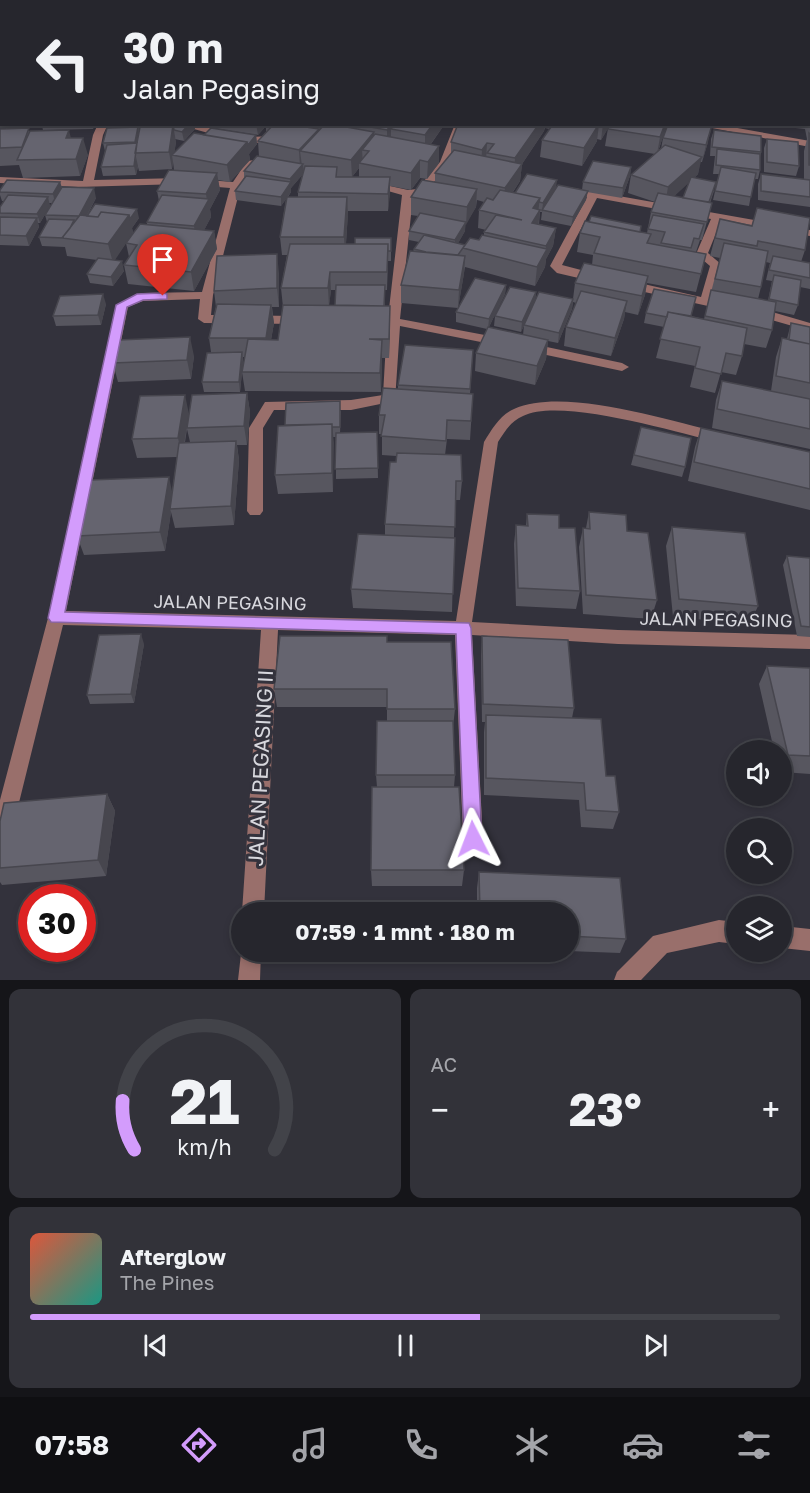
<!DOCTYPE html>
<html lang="id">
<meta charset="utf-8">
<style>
body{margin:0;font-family:"Golos Text",sans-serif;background:#323239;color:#f1f3f6;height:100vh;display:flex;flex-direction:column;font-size:22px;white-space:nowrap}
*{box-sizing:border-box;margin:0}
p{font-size:20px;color:#a4a5aa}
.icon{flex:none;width:33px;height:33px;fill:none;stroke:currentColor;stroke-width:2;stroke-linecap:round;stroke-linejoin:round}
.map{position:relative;height:980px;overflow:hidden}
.panel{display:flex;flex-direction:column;gap:9px;padding:9px;background:#151519;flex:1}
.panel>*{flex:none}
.guide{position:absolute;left:0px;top:0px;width:810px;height:126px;box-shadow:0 3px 9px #0003,0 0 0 2px #424349;background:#26262d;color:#f1f3f6;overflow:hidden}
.fabs{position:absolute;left:726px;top:740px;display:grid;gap:12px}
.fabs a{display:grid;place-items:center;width:66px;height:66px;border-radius:50%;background:#26262d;box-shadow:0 3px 9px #0003,0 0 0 2px #424349;font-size:30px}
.speed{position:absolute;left:18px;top:884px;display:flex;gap:12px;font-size:30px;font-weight:700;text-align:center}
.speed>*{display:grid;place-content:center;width:78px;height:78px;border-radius:50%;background:#26262d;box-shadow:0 3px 9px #0003,0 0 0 2px #424349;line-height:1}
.speed .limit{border:9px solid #d22;background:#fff;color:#111}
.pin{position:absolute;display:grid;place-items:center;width:51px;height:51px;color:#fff;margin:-62px -26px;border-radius:50% 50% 50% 0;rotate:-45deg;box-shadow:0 0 6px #0007}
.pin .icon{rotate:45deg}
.me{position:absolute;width:66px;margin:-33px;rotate:357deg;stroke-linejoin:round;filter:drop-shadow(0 0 4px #0008)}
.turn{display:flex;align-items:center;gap:21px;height:126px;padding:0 24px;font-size:27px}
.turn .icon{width:78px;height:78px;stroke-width:2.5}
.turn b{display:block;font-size:42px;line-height:51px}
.big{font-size:45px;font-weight:700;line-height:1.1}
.panel .widget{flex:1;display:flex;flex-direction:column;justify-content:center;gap:9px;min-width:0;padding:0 21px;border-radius:12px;background:#323239}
.panel .dial{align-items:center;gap:0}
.dial svg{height:156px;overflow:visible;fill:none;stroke:#424349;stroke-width:7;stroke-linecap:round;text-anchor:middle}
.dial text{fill:#f1f3f6;stroke:none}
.song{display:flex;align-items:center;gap:18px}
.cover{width:72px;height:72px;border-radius:9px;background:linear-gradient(135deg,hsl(10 70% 55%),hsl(170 70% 35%))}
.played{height:6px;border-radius:3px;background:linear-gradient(90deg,#d39cfc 60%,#424349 60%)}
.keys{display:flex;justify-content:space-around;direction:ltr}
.heat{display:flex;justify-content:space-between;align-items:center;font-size:33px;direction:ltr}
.panel .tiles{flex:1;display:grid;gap:9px;grid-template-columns:1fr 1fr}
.widget:last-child{grid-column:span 2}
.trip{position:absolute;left:231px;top:902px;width:348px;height:60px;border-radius:30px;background:#26262d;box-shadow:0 3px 9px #0003,0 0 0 2px #424349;font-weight:700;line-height:60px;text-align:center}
.dock{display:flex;height:96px;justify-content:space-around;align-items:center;background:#0f0f12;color:#a4a5aa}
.dock .icon{width:42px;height:42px}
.dock .on{color:#d39cfc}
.dock b{font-size:27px;color:#f1f3f6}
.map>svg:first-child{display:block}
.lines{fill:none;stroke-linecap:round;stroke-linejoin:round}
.minor{fill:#996f6b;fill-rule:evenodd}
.wall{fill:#57565f;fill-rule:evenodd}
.shaded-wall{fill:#47464e}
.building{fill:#65646f;stroke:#47464e;stroke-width:1.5}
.route{fill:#d39cfc;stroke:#8965a4;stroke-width:1.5}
.labels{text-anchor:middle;stroke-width:6;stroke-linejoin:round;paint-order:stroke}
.street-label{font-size:18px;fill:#d7d7dd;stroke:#33323c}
.near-street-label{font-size:21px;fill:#d7d7dd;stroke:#33323c}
</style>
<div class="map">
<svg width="810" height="980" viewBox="0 0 810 980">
<rect width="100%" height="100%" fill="#33323c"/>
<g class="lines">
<path class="minor" d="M460 0H468L459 2Z
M0 14H2V18H0Z
M98 124H108L103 135 94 180 181 178 233 182 247 161 261 159V163L255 165 241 185 213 295 211 315 299 316 305 320 299 324 204 323 198 319 200 299 143 301 128 307 66 611 456 621 484 442C492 429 500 415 514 409 564 387 665 420 718 432L725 437 718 442C675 432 560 397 523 416 511 421 505 431 498 442L472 622 618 630 810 635V649L618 644 472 635 483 839 480 846 473 849 466 846 463 839 455 635 278 630 264 912H242L261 630 63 625 10 839 7 846 0 849V800L48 618 116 305 141 293 202 292 230 188 181 184 78 187 0 183V177L83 181 93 135Z
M176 124H194L244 137 279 136 284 139 279 142 244 143Z
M455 124H465L450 163 424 194 413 196 400 319 506 339 507 342 501 346 400 326 395 401 351 410H274L263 428V511L260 515H250L247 511 249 428 265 402 351 400 383 395 387 325H371L365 321 371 317 388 318 402 195 367 185 372 182 408 190 417 189 440 162Z
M691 124H715L810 141V147Z
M568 187 810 230V236L721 221 708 253 722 265 713 299 730 303 732 306 726 310 622 287 620 284 626 280 701 297 710 266 696 254 711 219 597 198 562 265 604 276 606 279 600 283 557 273 550 266 587 197 564 192V188Z
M755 307 810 323V331L751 314 749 311Z
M528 343 622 363 629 367 622 371 523 350 522 347 523 344Z
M719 920 736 922V944L719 942 667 953 641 980H614L617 972 653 936Z
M782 926 810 929V951L782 948Z
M242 945V951H261L260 980H238Z"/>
</g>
<path class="wall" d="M0 0H155L154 2H2V10H0Z
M172 0H255L256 2H171Z
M779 0H810V207L758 200V184L761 174 804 180V151L807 139 805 129 758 124H808V2H778Z
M2 17V58L0 60V18Z
M13 124H96L93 129 43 130 42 126 41 127 13 126Z
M119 124H304L303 127H306L305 124H443L442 128 431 144 439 163 427 179 420 178 411 190 390 186 388 211H348L346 244H355L391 238V261H388L387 290H385V306L390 324 389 358H382L381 392 245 391 242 372 240 392H204L202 382 211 352 209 338 216 307 214 291 279 273V307H272L274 323 271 340H278L283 307 281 288 287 255H282L280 237 286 199 281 206 236 200 235 191 244 178V171L259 157 258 141 266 132V126L258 135 194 125 195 129 184 141 175 139 176 142 174 153 204 135H256L257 144 249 154 250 160 230 182 218 180 220 190 210 209 211 217 204 230 214 231 217 249 194 291 128 284 124 265 129 257 126 243 147 224V222L159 201 157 191 174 170 173 162 172 169 139 171 138 167 136 175 103 176 101 167 105 151 103 143 120 128ZM359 168V177H352ZM303 174 298 192V197H288L291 192V188ZM331 290H336L335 305H329ZM243 357H245L242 372 243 362Z
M458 124H667L658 152 661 149 663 138 708 142 702 162H700L698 174 694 178 714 191 710 203H712L702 240H700L696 252 706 254 696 292 647 283 645 295 638 315 625 312 624 319 611 356 564 346 566 327 576 303 573 302 572 309 558 343 548 341 546 359 535 385 475 371 476 353 487 329 456 322V312L506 285 505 294 489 327 523 335 524 325 573 299 575 283 592 265 593 255 577 252 580 233 640 232 647 233 651 212 655 202 628 193 631 175 655 154 605 146 608 128 601 140 597 139V141L582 166 540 157 542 140 551 127V125L549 129 545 128 544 131 522 164 520 181 513 192 556 188 582 190 583 182 631 167 630 176 622 198 587 192 586 200 571 226 541 220 542 212H540L539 224 556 228 553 246 546 259 545 267 535 286 465 267 458 308 401 303V285L414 249 419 242 409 240V231L418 216 411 215V197L435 182V173L451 154V142ZM689 182 683 198 674 196ZM477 200 484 202 479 210 478 228 486 230 484 232V235L479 240 465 245 458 243 465 231V225L476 207Z
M0 129 30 131 71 138 88 155 80 176 23 178 19 165 0 166Z
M714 130 761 152 760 157V170L758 179H754L749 206 713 200 719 174H713L715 156H710L711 139Z
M767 139 799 166 796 176 764 172V148Z
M60 182 62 188 96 198 87 216 139 218 132 228 133 233 114 260 124 271 113 286 90 283 87 274 97 260 67 256 65 247 42 246 39 237 47 222 45 215 53 203H49L50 206 40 223H38L39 227 29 246 0 245V207L4 201H2L0 195V190Z
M757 208 805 250 801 262 810 263V289L800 287 798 305 794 315 775 311 772 330 766 348 744 344 742 356 736 375 721 372 715 393 690 387 695 366 656 358 664 327 644 323 646 313 691 316 704 319 720 258 710 256 720 219 752 225ZM766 262 770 263 766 280 772 281 768 301 758 299 761 287Z
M536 292 535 302 521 332 494 326 495 316Z
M106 304 101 325 56 326 53 316Z
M791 323 810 327V449L712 428 716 400 722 381 771 391 776 357 782 338 787 339Z
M473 350 470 394H473L470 440 447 439 445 455 462 481 460 500H455L452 612 353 608 351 589 385 535V524L396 462V456L382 455V434H379V415L398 389V385Z
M194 356 191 379 118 382 113 363Z
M247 393 250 412 247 445H237L239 460 234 525 175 528 171 512 165 551 84 555 77 536 172 492 177 457 137 458 132 439 189 413ZM187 429 190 442H185Z
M341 411 340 433 377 432 378 478 336 479V437H333V492L278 494 275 475 285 425Z
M641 427 685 467 682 477 631 465Z
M701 428 810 452V510L688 481 695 447Z
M589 512 627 531 657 600 651 619 583 614 579 547 583 528H586Z
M527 514 559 528 580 591 576 609 516 606 514 544 516 525 526 526Z
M672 527 758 606 750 624 673 617 666 546Z
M787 556 810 558V637L797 636 783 565Z
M482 636 574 708 572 718 606 776 619 812 613 829 581 827 579 800 484 795V732L485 722H482L481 655Z
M387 642 455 709 453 727 455 775 454 787 464 870 462 886H372L371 870 377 787 376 775 387 721V707H277L274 689Z
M144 644 134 703 90 704 87 695Z
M767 666 810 668V774L782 772V750H774L759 684Z
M107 794 115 811 106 876 2 885 0 882V821Z
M479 872 620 878 626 939 620 953 568 951V912H477V888Z"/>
<path class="shaded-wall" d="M34 0H44V2H32Z
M59 0H70V1L57 2Z
M145 0H155L154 2H146Z
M189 124H194L195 129 184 141 182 132Z
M256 124H266V126L258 135Z
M392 124H404L391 129V142L387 147V130Z
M433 124H443L442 128 425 152V135Z
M539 124H545L544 131 522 164 520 181 503 206 505 188 514 175 515 158Z
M599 124 597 141 582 166 584 148Z
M603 124H611L601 140Z
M665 124H667L665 131 657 154 660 137Z
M173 125 176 142 174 156 172 155 173 162 172 169 169 152Z
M712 125 708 142 702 162 706 145Z
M138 127 139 136 137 151 135 142Z
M319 129 320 146 300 151 302 166 303 164 304 173 291 188 290 179 300 167 299 150Z
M69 130 73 147 66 138Z
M374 132V150H362L363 164 359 163V168L352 177 351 160Z
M256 135 257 144 249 154 250 160 230 182 227 165 247 142Z
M83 138 88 155 80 176 76 159Z
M487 143 486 160 481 167 482 150Z
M439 146V163L427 179 428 162Z
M136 157 138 166 136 175 134 166Z
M702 157 698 174 665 205 668 187Z
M420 160V178L411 190V173Z
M631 167 630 176 622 198 623 188Z
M217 173 220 190 210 209 211 217 197 244 194 226 207 201 206 194Z
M390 177V195L388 211V194Z
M557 180 556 189 542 212 543 203Z
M60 182 63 191 55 203 53 194Z
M291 182V192L281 206V197Z
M94 188 96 198 81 226 79 216Z
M477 189 476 207 466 225 467 207Z
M588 191 586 200 571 226 573 217Z
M48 197 50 206 40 223 37 214Z
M347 197 348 215 345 255 344 237Z
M540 198 538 213 540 210 538 228 530 241 533 208Z
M137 209 139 218 132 228 133 233 113 263 108 244 129 215Z
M37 218 39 227 29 246 26 236Z
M466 222 465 231 455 249V240Z
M556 228 553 246 546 259 545 267 535 286 537 267 545 254 546 246Z
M214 231 217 249 194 291 191 272Z
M277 254 279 273V307L277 288Z
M465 256 464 274 458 308 459 290Z
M122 261 124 271 113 286 111 277Z
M330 272 331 290 329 307 328 288Z
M648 276 645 295 638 315 642 296Z
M506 285 505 294 488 329 489 319Z
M536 292 535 302 521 332 522 322Z
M103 294 106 304 101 325 98 315Z
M573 299 572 309 558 343 559 333Z
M627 301 624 319 611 356 615 338Z
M271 305 274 323 268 357 266 338Z
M390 306V324L389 358V339Z
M190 337 194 356 191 379 187 360Z
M382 340V359L381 392 380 373Z
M548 340 546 359 535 385 537 366Z
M242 352 243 362 240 392 239 382Z
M247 393 250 412 247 445 244 426Z
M185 395 189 414 182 457 178 438Z
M332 424 334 443 333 492 332 473Z
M236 441 239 460 234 525 231 506Z
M169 477 173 496 170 509 171 512 165 551 160 532Z
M141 634 144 644 134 703 131 694Z
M107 794 115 811 106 876 98 860Z"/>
<path class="building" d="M0 0H16L14 2H2V3L0 2Z
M18 0H34L32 2H16Z
M44 0H59L57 2H42Z
M172 0H187L202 1 171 2Z
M217 0H251L250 2H216Z
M281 0H314L313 2H280Z
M328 0H358V2H327Z
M364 0H388L387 2H363Z
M395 0H413L414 2H395Z
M421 0H450L449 2H421Z
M476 0H502V2H476Z
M715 0H758V2H715Z
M780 0H810V19H808V2H780Z
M2 17V40H0V18Z
M808 35H810V54L808 53Z
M808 59H810V80H808Z
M808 82H810V92H808Z
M808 92H810V112H808Z
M164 124H189L182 132 174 130 173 125 163 126Z
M274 124H286L319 129 299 150 258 141Z
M325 124H330L374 132 351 160 300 151Z
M353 124H392L387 130Z
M394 124H433L425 135 391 129Z
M458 124H539L515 158 487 153 494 144 487 143 482 150 451 142Z
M553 124H599L584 148 542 140Z
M610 124H665L660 137 608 129Z
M668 124H710L712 125 706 145 663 138Z
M173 125 169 152 135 153 140 127Z
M138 127 135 142 103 143 107 128Z
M29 128 22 147 0 148V129Z
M211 128 256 135 248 145 247 142 204 135Z
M69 130 66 138H83L76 159 17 160 30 131Z
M714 130 761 136V152L712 147Z
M194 133 247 142 227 165 172 155Z
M809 133 810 134V165H809Z
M375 134 439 146 428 162 420 160 411 173 359 163 369 151 362 150Z
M767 139 798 142 799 166 767 162Z
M137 143 134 166 101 167 107 145Z
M665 145 702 157 668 187 631 175Z
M717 149 760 154V170L716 165Z
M454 150 522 164 505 188 435 173Z
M257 156 303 164 290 179 244 171Z
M593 161 631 167 623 188 583 182Z
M305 166 337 167 336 177H390L388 194 298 192Z
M721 167 756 173 751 197 715 191Z
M169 170 217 173 206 194 157 191Z
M527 174 557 180 543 203 539 202 540 198 515 193Z
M761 174 810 180V197L761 191Z
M246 176 291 182 281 197 235 191Z
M691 177 716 182 709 202 683 198Z
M7 180 60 182 53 194 0 192V190Z
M422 180 477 189 467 207 411 197Z
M558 185 588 191 573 217 542 210Z
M62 187 94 188 79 216 45 215Z
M500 190 540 198 533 208 540 210 532 223 556 228 546 246 484 232 496 215 522 220 479 210 487 198 493 200Z
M658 193 712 203 707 222 651 212Z
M8 195 48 197 37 214 0 213V207Z
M162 195 209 199 194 226 147 222Z
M287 197H347L344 237H280Z
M95 204 137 209 130 219 129 215 101 212 98 217 87 216Z
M757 208 810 218 805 250 758 241 757 246 715 238 720 219 752 226Z
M101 212 129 215 108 244 62 238 80 215 98 217Z
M420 213 466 222 455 240 409 231Z
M653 215 704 224 699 239 694 238 691 248 661 243 665 232 648 229Z
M591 216 641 226 640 232 589 222Z
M0 217 37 218 26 236 0 235Z
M49 219 74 220 70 228 62 238H64L39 237Z
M585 221 651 234 647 243 706 254 701 274 594 253 600 237 580 233Z
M140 224 214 231 191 272 124 265 137 245 126 243Z
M424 235 465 245 458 255 426 252 414 249Z
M482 235 547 249 537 267 463 248 470 238 479 240Z
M355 238H391V251H388V244H355Z
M724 243 768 251 761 287 715 279Z
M290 244H388L387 272H330L328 288H281Z
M410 251 465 256 459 290 401 285Z
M277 254V288L214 291 217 256Z
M773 256 810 263V278L769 270Z
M98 258 122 261 111 277 87 274Z
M584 263 648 276 642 296 575 283Z
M774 275 801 280 798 305 769 299Z
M475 278 506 285 489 319 456 312Z
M336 285H385L384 306 335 305Z
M510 287 536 292 522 322 495 316Z
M654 289 696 297 691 316 668 312 667 317 646 313Z
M711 290 776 302 772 330 705 316Z
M581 291 627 301 615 338 566 327Z
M539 292 573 299 559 333 524 325Z
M103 294 98 315 53 316 60 296Z
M217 304 271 305 266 338H209Z
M283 305 390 306 389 339H369L382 340 380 373 242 372 248 339 278 340Z
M668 312 747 328 742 356 726 353 721 374 695 368 700 347 660 339Z
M791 323 810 327V344L789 340Z
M488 327 548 340 537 366 476 353Z
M190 337 187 360 113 363 118 340Z
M782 338 810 344V383L776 376Z
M405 345 473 350 470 389 398 385Z
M242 352 239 382H202L207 353Z
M722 381 810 399V429L717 409Z
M383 388 473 394 471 421 447 420 446 441 381 436 385 415H379Z
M247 393 244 426 187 428 192 395Z
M185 395 178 438 132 439 140 396Z
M340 401V427H332V424L285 425 286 403Z
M332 424V473L275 475 278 426Z
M641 427 691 438 685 467 634 455Z
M701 428 810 452V489L694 462Z
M377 432 378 468 335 469 336 433Z
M236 441 231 506 170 509 179 443Z
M397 453 461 455 462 481H456L455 527 385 524 390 462H396Z
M169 477 160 532 77 536 90 480Z
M589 512 626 515 627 531 648 533 657 600 586 595 583 528 590 529Z
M527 514 559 515V528H575L580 591 518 588 516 525 528 526Z
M672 527 745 533 758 606 679 599Z
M358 534 455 538 453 594 351 589Z
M787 556 810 558V627L801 626Z
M141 634 131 694 87 695 99 635Z
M280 636H387V642H451L455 709H387V689H274Z
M482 636 568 640 574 708 483 704Z
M767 666 810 668V756L788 755Z
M486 715 601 719 606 776H615L619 812 586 810 584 783 486 778Z
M377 721H453L455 775H376Z
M372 787H459L464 870H371Z
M107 794 98 860 0 868V821L4 803Z
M479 872 620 878 626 939 568 936V912H480Z"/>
<path class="route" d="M163 293 167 294V299L143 300 127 307 65 612 469 623 471 628 482 839 479 845 473 848 466 845 464 839 456 634 51 622 48 618 116 305 137 294Z"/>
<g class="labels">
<g class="street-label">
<text transform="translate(230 603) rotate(1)" y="6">JALAN PEGASING</text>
<text transform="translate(716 620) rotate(1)" y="6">JALAN PEGASING</text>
</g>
<g class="near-street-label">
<text transform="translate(261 768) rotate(-87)" y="7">JALAN PEGASING II</text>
</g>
</g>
</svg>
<div class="fabs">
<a><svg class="icon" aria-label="sound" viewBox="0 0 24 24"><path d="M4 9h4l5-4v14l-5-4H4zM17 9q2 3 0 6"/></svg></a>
<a><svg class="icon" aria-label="search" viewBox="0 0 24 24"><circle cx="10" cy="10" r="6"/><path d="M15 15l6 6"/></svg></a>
<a><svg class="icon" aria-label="layers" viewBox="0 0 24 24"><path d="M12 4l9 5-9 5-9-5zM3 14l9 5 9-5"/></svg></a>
</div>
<div class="speed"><div class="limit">30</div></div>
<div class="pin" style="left:163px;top:296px;background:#d93025"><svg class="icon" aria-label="arrive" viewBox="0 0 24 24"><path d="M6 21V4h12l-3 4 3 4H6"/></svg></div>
<svg class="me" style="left:473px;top:839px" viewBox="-20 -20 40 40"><path d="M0-17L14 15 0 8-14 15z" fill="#d39cfc" stroke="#fff" stroke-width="4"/></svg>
<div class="trip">07:59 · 1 mnt · 180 m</div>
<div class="guide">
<div class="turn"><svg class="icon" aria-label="left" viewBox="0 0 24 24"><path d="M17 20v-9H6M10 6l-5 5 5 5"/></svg><div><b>30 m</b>Jalan Pegasing</div></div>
</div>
</div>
<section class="panel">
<div class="tiles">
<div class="widget dial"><svg viewBox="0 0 100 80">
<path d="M14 69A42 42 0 1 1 86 69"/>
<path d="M14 69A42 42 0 0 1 8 44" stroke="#d39cfc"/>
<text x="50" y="56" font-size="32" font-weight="700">21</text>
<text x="50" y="72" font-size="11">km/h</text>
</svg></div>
<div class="widget"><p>AC</p>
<div class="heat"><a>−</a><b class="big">23°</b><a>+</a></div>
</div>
<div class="widget">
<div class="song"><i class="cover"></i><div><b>Afterglow</b><p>The Pines</p></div></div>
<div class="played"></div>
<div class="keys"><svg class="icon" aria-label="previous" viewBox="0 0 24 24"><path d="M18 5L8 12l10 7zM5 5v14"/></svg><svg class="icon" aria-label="pause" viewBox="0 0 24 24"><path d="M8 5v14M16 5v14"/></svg><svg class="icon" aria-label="next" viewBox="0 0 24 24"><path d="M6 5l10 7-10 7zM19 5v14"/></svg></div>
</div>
</div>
</section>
<nav class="dock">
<b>07:58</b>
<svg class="icon on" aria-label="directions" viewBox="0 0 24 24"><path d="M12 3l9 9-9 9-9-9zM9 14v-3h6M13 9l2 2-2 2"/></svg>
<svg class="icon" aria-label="music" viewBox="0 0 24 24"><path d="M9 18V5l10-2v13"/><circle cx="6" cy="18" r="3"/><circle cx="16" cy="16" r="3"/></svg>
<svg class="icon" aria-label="phone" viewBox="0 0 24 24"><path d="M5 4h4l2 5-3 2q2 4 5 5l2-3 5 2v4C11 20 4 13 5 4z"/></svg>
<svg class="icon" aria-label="climate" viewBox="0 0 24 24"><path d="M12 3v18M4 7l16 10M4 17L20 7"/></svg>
<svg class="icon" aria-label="car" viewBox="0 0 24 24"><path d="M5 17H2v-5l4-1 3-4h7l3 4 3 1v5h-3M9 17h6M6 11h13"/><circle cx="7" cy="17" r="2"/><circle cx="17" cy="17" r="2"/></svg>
<svg class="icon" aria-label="filters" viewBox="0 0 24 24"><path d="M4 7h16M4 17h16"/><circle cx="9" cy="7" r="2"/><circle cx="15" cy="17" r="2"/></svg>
</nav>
